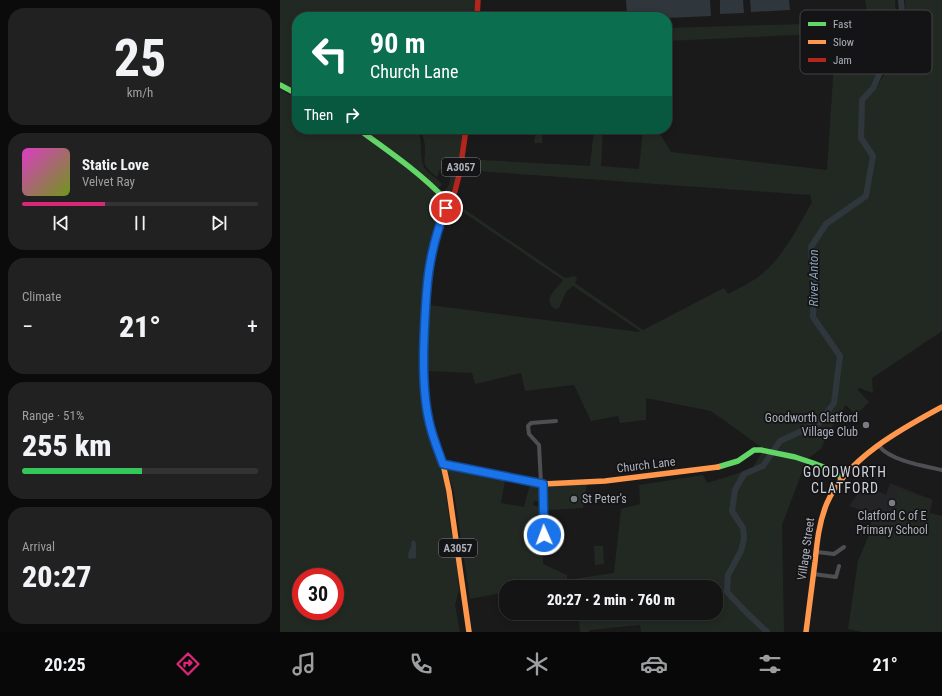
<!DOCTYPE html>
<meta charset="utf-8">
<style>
body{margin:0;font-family:"Roboto Condensed",sans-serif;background:#212122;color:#f1f3f6;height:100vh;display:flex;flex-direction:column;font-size:15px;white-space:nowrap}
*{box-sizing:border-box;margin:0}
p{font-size:13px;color:#9d9ea0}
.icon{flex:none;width:22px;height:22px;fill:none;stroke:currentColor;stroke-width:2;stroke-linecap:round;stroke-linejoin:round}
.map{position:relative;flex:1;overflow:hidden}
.sheet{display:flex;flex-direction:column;gap:8px;padding:8px;background:#0b0b0b;width:280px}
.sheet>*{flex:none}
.banner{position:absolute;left:12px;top:12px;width:380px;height:122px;border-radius:16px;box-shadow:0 2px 6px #0003,0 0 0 1px #333334;background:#0b6e4f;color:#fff;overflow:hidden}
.speed{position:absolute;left:12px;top:568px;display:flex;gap:8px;font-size:20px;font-weight:700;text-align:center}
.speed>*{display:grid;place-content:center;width:52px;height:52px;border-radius:50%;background:#141414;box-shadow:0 2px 6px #0003,0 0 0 1px #333334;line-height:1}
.speed .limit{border:6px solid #d22;background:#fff;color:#111}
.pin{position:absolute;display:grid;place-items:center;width:34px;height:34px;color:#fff;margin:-17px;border:2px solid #fff;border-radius:50%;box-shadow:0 1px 4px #0007}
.me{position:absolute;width:44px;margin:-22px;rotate:358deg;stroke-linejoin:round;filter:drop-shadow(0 0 3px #0008)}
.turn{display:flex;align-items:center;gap:14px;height:84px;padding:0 12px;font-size:18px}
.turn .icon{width:52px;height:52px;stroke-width:2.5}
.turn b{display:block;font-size:28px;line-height:34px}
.then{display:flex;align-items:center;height:38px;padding:0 12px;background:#0003;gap:8px;font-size:15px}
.big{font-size:30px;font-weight:800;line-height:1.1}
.sheet .card{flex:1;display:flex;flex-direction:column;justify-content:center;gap:6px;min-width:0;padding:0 14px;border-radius:16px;background:#212122}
.sheet .dial{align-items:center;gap:0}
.dial b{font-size:52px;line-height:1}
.song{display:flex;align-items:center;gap:12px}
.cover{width:48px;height:48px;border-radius:6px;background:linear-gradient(135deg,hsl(310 70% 55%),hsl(80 70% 35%))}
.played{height:4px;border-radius:2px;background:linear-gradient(90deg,#db2777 35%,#333334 35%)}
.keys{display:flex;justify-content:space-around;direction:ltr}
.heat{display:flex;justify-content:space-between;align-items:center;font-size:22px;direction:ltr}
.charge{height:6px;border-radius:3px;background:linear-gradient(90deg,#34c759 51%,#333334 0)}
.trip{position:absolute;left:219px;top:580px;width:224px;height:40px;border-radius:16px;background:#141414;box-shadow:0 2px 6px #0003,0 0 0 1px #333334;font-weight:800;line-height:40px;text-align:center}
.menu{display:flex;height:64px;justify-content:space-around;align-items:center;background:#080808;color:#9d9ea0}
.menu .icon{width:28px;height:28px}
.menu .selected{color:#db2777}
.menu b{font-size:18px;color:#f1f3f6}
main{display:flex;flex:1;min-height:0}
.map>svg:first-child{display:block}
.built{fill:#242426}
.green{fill:#222923;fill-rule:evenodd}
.water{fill:#2f373d}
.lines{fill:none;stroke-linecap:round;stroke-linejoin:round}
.river{stroke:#2f373d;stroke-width:6}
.street{stroke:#4e4f53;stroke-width:4}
.fast{stroke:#63d668;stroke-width:5.5}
.slow{stroke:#ff974d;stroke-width:5.5}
.jam{stroke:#b3261e;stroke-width:5.5}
.route-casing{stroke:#114b97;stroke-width:10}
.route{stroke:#1a73e8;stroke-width:7}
.poi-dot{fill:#797c82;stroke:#141416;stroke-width:1.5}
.labels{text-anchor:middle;stroke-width:3.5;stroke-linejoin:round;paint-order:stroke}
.shield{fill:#141416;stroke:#7e8289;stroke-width:1}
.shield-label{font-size:11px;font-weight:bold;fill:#acb1ba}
.poi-label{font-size:12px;fill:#acb1ba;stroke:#141416;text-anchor:end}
.street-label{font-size:12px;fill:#acb1ba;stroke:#141416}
.water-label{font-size:13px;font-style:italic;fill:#859fb2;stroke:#141416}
.quarter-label{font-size:14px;letter-spacing:1px;fill:#cdd0d6;stroke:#141416}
.key{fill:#141416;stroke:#424347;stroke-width:1}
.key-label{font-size:11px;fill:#acb1ba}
</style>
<main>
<section class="sheet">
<div class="card dial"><b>25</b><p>km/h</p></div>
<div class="card">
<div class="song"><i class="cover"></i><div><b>Static Love</b><p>Velvet Ray</p></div></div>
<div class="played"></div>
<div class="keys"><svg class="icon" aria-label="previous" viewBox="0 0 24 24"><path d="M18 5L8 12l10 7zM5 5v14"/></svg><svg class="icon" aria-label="pause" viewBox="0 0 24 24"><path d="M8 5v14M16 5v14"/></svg><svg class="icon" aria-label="next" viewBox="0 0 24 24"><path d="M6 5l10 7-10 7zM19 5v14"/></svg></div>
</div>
<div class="card"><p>Climate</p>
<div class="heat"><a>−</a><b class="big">21°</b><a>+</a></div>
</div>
<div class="card"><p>Range · 51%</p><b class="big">255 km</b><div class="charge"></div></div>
<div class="card"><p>Arrival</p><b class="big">20:27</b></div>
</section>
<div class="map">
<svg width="662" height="632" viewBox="0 0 662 632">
<rect width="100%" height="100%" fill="#1a1a1a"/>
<path class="built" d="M610 483 653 500 647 525 580 510 569 506 579 492 586 485 606 495Z"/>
<path class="green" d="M0 0H196L194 17H17V93L0 84Z
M585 0H615L616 19 598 72 589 88 594 91 606 72 608 65 623 32 626 10 625 0H662V331L592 378 593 393 580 388 577 389 589 402 576 415 566 405 547 435 541 449 527 459 502 525 504 632H361L360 625 309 630V632H300L298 613H313V617L362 615V613H436V587H361L360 579 312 581V587H294L293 579 334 573 341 509 360 504 359 485 423 475 427 483 472 469 484 449 431 411 366 398V420L340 423 338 416 311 421 294 385 245 391 241 373 195 384 192 373 148 371 149 305 359 332 360 331 293 286 286 292 279 308 275 309C261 300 277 289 283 280L183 212 184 209 285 278 295 276 297 279 295 283 363 330 444 288 448 294C459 288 473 282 483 273 504 256 519 225 532 202L530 195 184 170 185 159 310 166 314 129H323L321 166 359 169 363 129H377L391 152 547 170 556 33 387 41V28L589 22Z
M0 89 17 99V129H71L88 139 91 135 82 129H138C143 142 139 157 144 167 148 175 158 177 162 185L154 192 161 202 163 208 162 214 154 236 148 259 146 418 164 477 171 532 175 544 179 590 175 605 180 632H0ZM21 577H55V611H21Z
M141 129H183L181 145H182L174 186 169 198 166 196 164 191C171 186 171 178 168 171L162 168 159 171 157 177C139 164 146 163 145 145 144 140 142 134 141 129Z
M256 129H263L262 143H254Z
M173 204 182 211 181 213 175 214 168 213Z
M167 469 225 480 221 503 244 507 250 484 257 486 260 498 258 501H254L253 505C261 507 262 508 262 516L258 518 259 550 263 549V564L287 575V580L248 587H226V592L190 599 174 492Z
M307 484 303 508 268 510 267 486Z
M618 490 651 499 647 524 610 516Z
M650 513 662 516V632H582L568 629 578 561 588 537 593 514 647 525Z
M314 546H323L324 564 315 565Z"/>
<path class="water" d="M346 0H430L431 16 387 18 347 17Z
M440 0H463L464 13 440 14Z
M470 0H509L510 10 471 12Z
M134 540 136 543V558L129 559C126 552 133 548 131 542Z"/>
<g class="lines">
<path class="river" d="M487 632 466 612 447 592 448 575 461 551 464 539 463 528 452 511 455 490 464 474 483 466 500 441 539 423 554 403 560 356 533 317 534 287 531 247 546 224 586 196 593 156 581 138 582 100 593 88 623 22 621 0"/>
<path class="street" d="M599 446C611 461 644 466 662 470
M261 484 259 445 249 434 248 426 251 423 276 421
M263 484 264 535 275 541
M537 552 554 554 564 547
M533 574 556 577 559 566"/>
<path class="fast" d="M0 85 17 94
M78 129C110 152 142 174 169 203
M438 467 458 461 474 450H481L515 457 533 463 554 471 562 479"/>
<path class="slow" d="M146 392 148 420 163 464 169 491 189 632
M163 464 263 484 325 481 438 467
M526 632C529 609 532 586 535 562 537 542 539 522 547 503 566 459 621 429 662 407"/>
<path class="jam" d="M197 17 198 0
M146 392 144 372 145 299 149 266 160 224 175 191 180 171 186 129"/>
</g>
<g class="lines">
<defs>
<path id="route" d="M166 208C147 255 146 290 144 339 143 366 143 395 149 421 152 436 158 450 163 464L263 484 264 535"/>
</defs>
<use href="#route" class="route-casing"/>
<use href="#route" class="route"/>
</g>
<g class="poi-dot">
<circle cx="586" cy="425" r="4"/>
<circle cx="294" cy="499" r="4"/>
<circle cx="612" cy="503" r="4"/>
</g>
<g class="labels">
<g class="shield">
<rect x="162" y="158" width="38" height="18" rx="3"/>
<rect x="159" y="539" width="38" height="18" rx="3"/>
</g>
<g class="shield-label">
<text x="181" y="171">A3057</text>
<text x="178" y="552">A3057</text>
</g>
<g class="poi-label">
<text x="578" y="422">Goodworth Clatford<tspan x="578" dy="14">Village Club</tspan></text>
<text x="302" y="503" text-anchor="start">St Peter's</text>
<text x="612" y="520" text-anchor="middle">Clatford C of E<tspan x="612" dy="14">Primary School</tspan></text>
</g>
<g class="street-label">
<text transform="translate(366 465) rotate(-7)" y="4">Church Lane</text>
<text transform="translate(526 549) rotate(-82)" y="4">Village Street</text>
</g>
<g class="water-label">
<text transform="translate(533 278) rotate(-90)" y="5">River Anton</text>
</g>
<g class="quarter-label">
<text x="565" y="477">GOODWORTH<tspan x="565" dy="16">CLATFORD</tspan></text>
</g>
</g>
<rect x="520" y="10" width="132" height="64" rx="6" class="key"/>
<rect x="528" y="22" width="18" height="4" fill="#63d668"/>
<rect x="528" y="40" width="18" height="4" fill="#ff974d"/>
<rect x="528" y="58" width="18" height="4" fill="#b3261e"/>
<g class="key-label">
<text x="553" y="28">Fast</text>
<text x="553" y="46">Slow</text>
<text x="553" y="64">Jam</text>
</g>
</svg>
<div class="speed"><div class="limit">30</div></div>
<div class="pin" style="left:166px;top:208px;background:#d93025"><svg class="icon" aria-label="arrive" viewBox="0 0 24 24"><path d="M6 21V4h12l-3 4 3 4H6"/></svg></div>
<svg class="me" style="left:264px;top:535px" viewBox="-20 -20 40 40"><circle r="17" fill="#1a73e8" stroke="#fff" stroke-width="3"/><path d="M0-11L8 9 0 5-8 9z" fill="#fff"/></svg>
<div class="trip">20:27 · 2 min · 760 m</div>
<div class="banner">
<div class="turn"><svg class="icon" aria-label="left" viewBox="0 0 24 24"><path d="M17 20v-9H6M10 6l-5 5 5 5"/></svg><div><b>90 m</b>Church Lane</div></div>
<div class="then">Then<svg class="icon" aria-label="right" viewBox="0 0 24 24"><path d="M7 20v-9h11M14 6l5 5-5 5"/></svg></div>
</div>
</div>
</main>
<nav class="menu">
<b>20:25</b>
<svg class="icon selected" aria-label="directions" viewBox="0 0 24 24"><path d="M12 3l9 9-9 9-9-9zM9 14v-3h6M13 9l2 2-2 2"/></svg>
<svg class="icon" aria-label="music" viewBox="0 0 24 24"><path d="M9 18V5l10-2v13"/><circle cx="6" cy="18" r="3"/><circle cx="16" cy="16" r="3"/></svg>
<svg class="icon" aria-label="phone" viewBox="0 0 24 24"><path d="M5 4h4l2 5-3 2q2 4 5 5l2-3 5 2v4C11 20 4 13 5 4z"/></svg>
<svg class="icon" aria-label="climate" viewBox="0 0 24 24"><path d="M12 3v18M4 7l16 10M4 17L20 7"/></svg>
<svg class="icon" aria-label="car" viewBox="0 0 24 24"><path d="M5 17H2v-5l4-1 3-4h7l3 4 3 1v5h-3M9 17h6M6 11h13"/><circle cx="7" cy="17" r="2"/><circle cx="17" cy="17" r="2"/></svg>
<svg class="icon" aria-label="filters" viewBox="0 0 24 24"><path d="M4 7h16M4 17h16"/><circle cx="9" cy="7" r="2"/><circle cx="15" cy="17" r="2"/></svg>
<b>21°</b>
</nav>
